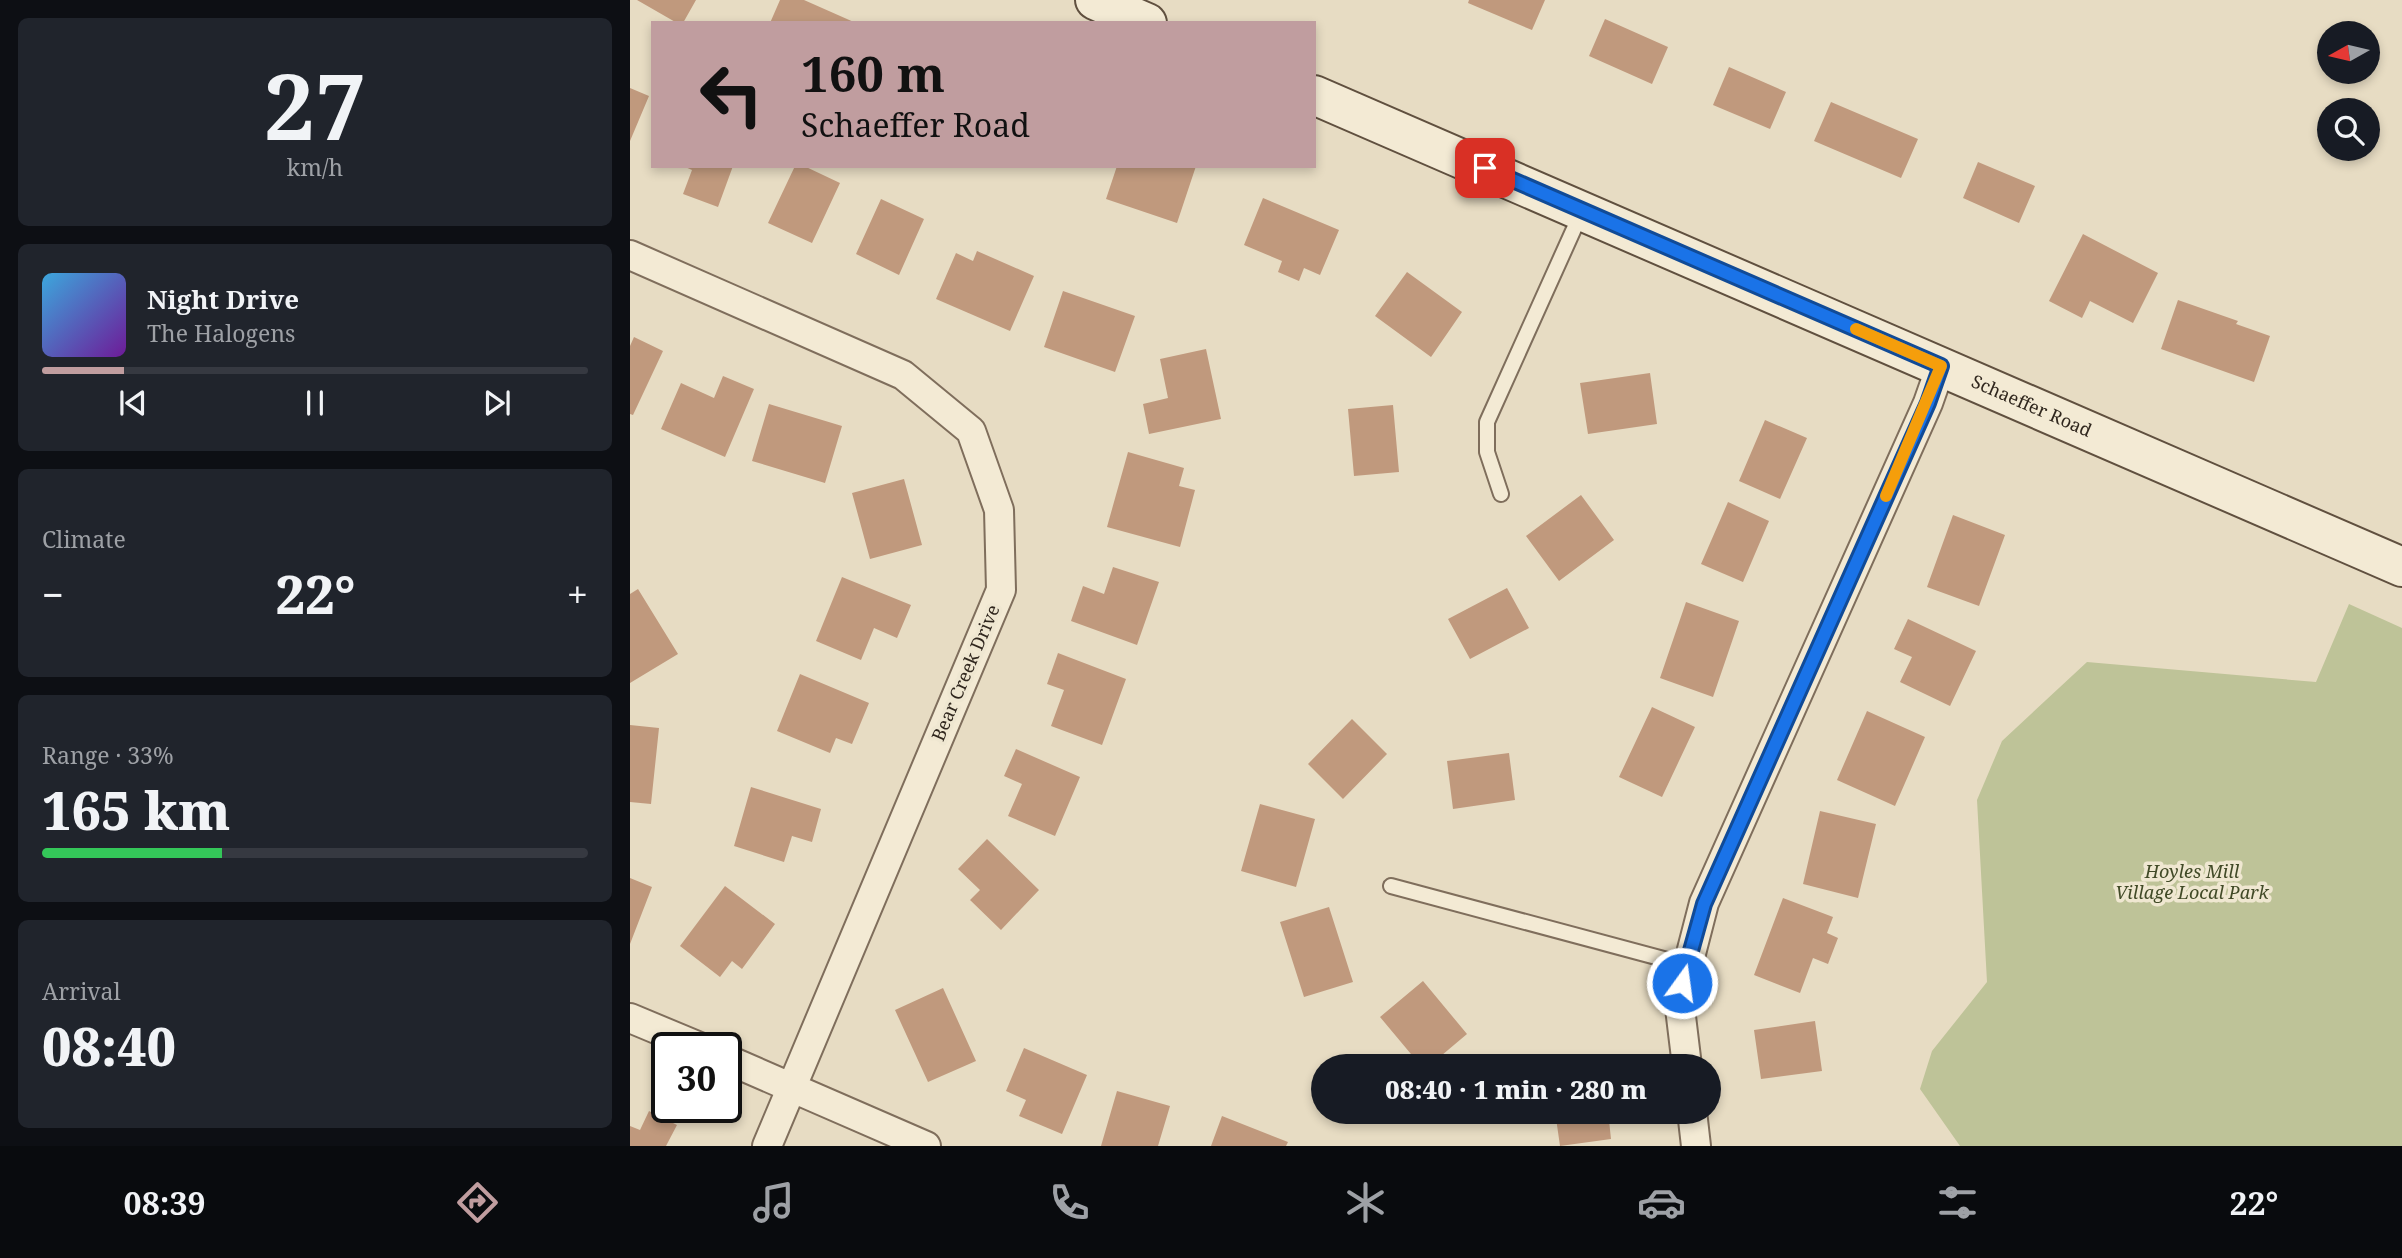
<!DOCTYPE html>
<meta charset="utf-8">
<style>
body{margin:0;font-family:"Noto Serif",serif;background:#20242c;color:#f1f3f6;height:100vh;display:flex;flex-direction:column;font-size:26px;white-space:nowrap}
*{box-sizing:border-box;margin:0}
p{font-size:23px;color:#9ea1a6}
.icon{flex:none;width:38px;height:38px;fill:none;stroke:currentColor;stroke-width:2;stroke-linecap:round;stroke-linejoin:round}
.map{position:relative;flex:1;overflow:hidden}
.panel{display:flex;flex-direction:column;gap:18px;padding:18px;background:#0d0f14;width:630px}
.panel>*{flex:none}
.guide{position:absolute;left:21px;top:21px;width:665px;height:147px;border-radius:0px;box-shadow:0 4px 10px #0003;background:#c09d9f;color:#111;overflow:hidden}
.needle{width:46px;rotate:262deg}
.fabs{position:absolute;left:1687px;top:21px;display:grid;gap:14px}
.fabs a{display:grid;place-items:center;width:63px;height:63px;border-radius:50%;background:#171b24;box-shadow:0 4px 10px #0003;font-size:35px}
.speed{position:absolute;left:21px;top:1032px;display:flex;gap:14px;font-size:35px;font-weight:700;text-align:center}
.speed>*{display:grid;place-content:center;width:91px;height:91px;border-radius:50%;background:#171b24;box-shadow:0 4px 10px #0003;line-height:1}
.speed .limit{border:4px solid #111;border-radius:10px;background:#fff;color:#111}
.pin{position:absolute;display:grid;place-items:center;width:60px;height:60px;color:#fff;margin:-30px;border-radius:14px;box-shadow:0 4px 10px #0006}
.me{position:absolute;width:77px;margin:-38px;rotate:14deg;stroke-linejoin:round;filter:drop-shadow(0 0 5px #0008)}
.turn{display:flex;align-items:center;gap:24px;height:147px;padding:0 35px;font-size:32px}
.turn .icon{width:91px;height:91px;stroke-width:2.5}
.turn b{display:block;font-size:49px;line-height:60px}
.big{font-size:52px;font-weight:800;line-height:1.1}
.panel .tile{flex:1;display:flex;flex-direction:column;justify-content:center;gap:10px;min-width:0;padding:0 24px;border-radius:10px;background:#20242c}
.panel .dial{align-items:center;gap:0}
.dial b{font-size:91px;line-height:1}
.song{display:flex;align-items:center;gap:21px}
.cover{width:84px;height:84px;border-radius:10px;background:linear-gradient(135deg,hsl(200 70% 55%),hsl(280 70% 35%))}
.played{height:7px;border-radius:4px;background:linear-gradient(90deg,#c09d9f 15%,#363941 15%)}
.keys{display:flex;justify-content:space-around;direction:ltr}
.heat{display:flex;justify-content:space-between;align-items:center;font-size:38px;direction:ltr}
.charge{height:10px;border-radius:5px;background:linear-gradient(90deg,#34c759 33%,#363941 0)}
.trip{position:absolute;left:681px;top:1054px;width:410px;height:70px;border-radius:35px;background:#171b24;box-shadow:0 4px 10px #0003;font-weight:800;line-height:70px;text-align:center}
.tab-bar{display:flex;height:112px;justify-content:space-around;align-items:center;background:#090b0e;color:#9ea1a6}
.tab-bar .icon{width:49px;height:49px}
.tab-bar .current{color:#c09d9f}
.tab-bar b{font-size:32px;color:#f1f3f6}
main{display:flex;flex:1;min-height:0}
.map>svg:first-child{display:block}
.green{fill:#bec398}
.building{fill:#c0997d}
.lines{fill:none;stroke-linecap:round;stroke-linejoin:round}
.lane-casing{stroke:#7f6e5c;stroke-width:18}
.street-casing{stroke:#7f6e5c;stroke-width:32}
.secondary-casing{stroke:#60503f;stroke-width:42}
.lane{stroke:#f3ead4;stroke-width:14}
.street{stroke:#f3ead4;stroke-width:28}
.secondary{stroke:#f3ead4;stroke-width:38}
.route-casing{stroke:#114b97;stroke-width:18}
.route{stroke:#1a73e8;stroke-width:12}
.slow{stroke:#f59e0b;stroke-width:12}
.labels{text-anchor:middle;stroke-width:7;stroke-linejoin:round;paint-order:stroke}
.street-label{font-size:18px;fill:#30271e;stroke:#efe7d1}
.park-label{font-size:18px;font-style:italic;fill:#414a27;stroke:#efe7d1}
</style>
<main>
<section class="panel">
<div class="tile dial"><b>27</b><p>km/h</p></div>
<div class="tile">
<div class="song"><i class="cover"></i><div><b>Night Drive</b><p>The Halogens</p></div></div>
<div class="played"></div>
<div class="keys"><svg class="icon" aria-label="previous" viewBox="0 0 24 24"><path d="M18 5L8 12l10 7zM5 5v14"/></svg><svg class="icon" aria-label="pause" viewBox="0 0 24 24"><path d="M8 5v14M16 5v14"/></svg><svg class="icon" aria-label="next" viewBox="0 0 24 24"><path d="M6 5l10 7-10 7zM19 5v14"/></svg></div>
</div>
<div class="tile"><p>Climate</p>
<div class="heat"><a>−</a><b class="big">22°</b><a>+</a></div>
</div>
<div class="tile"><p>Range · 33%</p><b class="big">165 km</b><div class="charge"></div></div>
<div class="tile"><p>Arrival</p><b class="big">08:40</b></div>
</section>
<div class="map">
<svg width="1772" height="1146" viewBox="0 0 1772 1146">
<rect width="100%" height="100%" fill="#e7dcc3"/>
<path class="green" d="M1719 604 1772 628V1146H1330L1290 1089 1302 1051 1357 982 1347 800 1372 741 1457 662 1686 682Z"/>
<path class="building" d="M7 0H66L53 23H47Z
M150 0H174L226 23H140Z
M839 0H915L902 30 838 3Z
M975 19 1038 47 1022 84 959 56Z
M1099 67 1156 92 1140 129 1083 105Z
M0 88 19 96 0 141Z
M1201 102 1288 139 1271 178 1184 141Z
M1348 162 1405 186 1389 223 1333 198Z
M103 166 88 207 53 194 62 170 53 166Z
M165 166H174L210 183 182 243 138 223Z
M487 166H566L547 223 476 199Z
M633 198 709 230 690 275 674 268 669 281 648 272 652 261 614 245Z
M251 199 294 219 269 275 226 254Z
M1453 234 1528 273 1503 323 1460 301 1452 318 1419 301Z
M347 251 404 276 380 331 306 299 326 253 343 261Z
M777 272 832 312 801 357 745 316Z
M433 291 505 316 485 372 414 347Z
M1548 300 1608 321 1606 324 1640 336 1624 382 1531 349Z
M4 337 33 351 3 415 0 414V346Z
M576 349 591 419 519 434 513 404 538 398 530 359Z
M1020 373 1027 424 958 434 950 383Z
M93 376 124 389 95 457 31 429 51 383 84 398Z
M139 404 212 426 195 483 122 461Z
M763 405 769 472 724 476 718 409Z
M1135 420 1177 438 1150 499 1109 481Z
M498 452 554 468 549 486 565 490 550 547 477 527Z
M274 479 292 545 240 559 222 493Z
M951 495 984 540 929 581 896 536Z
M1098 502 1139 521 1113 582 1071 564Z
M1323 515 1375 535 1349 606 1297 587Z
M483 567 529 582 507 645 441 621 453 586 474 594Z
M212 577 281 605 267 638 244 628 231 660 186 641Z
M877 588 899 628 840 659 818 619Z
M8 589 48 654 0 683V594Z
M1056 602 1109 621 1083 697 1030 678Z
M1278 619 1346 651 1320 706 1270 682 1282 657 1264 649Z
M428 653 496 679 472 745 421 726 434 690 417 684Z
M170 674 239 703 222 744 206 738 200 753 147 731Z
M1022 707 1065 727 1032 797 989 777Z
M1237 711 1295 737 1265 806 1207 780Z
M722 719 757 754 713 799 678 764Z
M0 725 29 728 21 804 0 802Z
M386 749 450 777 425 836 378 816 392 784 374 776Z
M879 753 885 800 823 809 817 761Z
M121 787 191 809 182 842 162 836 154 862 104 846Z
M630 804 685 819 666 887 611 871Z
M1190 811 1246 824 1228 898 1173 884Z
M357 839 409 890 371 930 340 900 350 890 328 869Z
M0 878 22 887 0 944Z
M95 886 145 924 112 969 102 961 90 977 50 946Z
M1153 898 1203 917 1197 933 1208 938 1198 964 1183 958 1170 993 1124 975Z
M699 907 723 982 674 997 650 922Z
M793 981 837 1034 799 1066H791L750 1017Z
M313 988 346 1061 298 1082 265 1010Z
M1185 1021 1192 1071 1131 1079 1124 1030Z
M394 1048 457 1075 432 1134 389 1116 396 1100 376 1091Z
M487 1091 540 1106 528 1146H471Z
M19 1111 47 1125 36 1146H0V1126L10 1130Z
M925 1111H978L981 1139 930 1146Z
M592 1116 658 1142 656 1146H581Z"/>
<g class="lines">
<defs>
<path id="lane" d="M871 494 857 452V422L952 211
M761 886 1056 965"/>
<path id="street" d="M0 255 273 375 341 431 369 510 371 590 137 1146
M0 1018 72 1048
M96 1059 296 1146
M1057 1066 1049 1000 1074 903 1298 403 1311 366
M1062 1111 1066 1146"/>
<g id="secondary">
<path d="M465 0 517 23"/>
<path id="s1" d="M684 95 1772 567"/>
</g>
</defs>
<use href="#lane" class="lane-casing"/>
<use href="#street" class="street-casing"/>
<use href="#secondary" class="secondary-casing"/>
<use href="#lane" class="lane"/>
<use href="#street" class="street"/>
<use href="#secondary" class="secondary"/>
</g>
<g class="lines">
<defs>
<path id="route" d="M855 168 1311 366 1298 403 1074 904 1052 983"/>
</defs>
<use href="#route" class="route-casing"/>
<use href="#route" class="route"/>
<path class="slow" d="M1226 329 1311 366 1256 496"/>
</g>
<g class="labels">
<g class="street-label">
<text dy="6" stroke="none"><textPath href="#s1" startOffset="782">Schaeffer Road</textPath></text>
<text transform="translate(336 673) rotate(-67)" y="6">Bear Creek Drive</text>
</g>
<g class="park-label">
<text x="1562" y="878">Hoyles Mill<tspan x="1562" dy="21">Village Local Park</tspan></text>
</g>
</g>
</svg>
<div class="fabs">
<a><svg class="needle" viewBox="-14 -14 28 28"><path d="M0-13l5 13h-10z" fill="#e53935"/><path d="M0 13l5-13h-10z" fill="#9ea1a6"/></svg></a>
<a><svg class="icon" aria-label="search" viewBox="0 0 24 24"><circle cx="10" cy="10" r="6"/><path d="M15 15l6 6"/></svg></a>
</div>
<div class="speed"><div class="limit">30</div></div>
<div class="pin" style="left:855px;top:168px;background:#d93025"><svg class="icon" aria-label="arrive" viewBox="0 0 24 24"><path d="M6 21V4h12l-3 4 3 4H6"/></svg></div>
<svg class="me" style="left:1052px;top:983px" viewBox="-20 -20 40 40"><circle r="17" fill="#1a73e8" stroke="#fff" stroke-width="3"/><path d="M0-11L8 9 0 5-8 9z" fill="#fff"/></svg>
<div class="trip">08:40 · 1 min · 280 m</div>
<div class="guide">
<div class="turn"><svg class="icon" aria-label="left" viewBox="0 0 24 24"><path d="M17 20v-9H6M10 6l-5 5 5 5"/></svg><div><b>160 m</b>Schaeffer Road</div></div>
</div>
</div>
</main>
<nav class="tab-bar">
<b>08:39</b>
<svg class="icon current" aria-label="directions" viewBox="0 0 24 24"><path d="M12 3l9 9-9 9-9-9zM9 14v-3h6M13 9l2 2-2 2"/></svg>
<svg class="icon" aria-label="music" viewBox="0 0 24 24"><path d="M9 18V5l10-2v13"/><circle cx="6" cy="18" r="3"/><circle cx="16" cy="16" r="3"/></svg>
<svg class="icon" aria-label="phone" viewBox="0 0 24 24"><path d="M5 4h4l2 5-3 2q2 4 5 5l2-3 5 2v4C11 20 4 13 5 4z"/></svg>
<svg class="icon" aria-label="climate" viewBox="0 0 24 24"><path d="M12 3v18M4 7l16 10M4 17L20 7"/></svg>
<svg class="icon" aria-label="car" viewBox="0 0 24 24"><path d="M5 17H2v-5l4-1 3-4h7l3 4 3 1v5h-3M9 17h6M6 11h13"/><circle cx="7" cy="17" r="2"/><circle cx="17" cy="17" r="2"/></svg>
<svg class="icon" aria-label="filters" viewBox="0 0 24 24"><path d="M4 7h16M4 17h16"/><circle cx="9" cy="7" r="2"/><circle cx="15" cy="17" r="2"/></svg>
<b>22°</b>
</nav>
